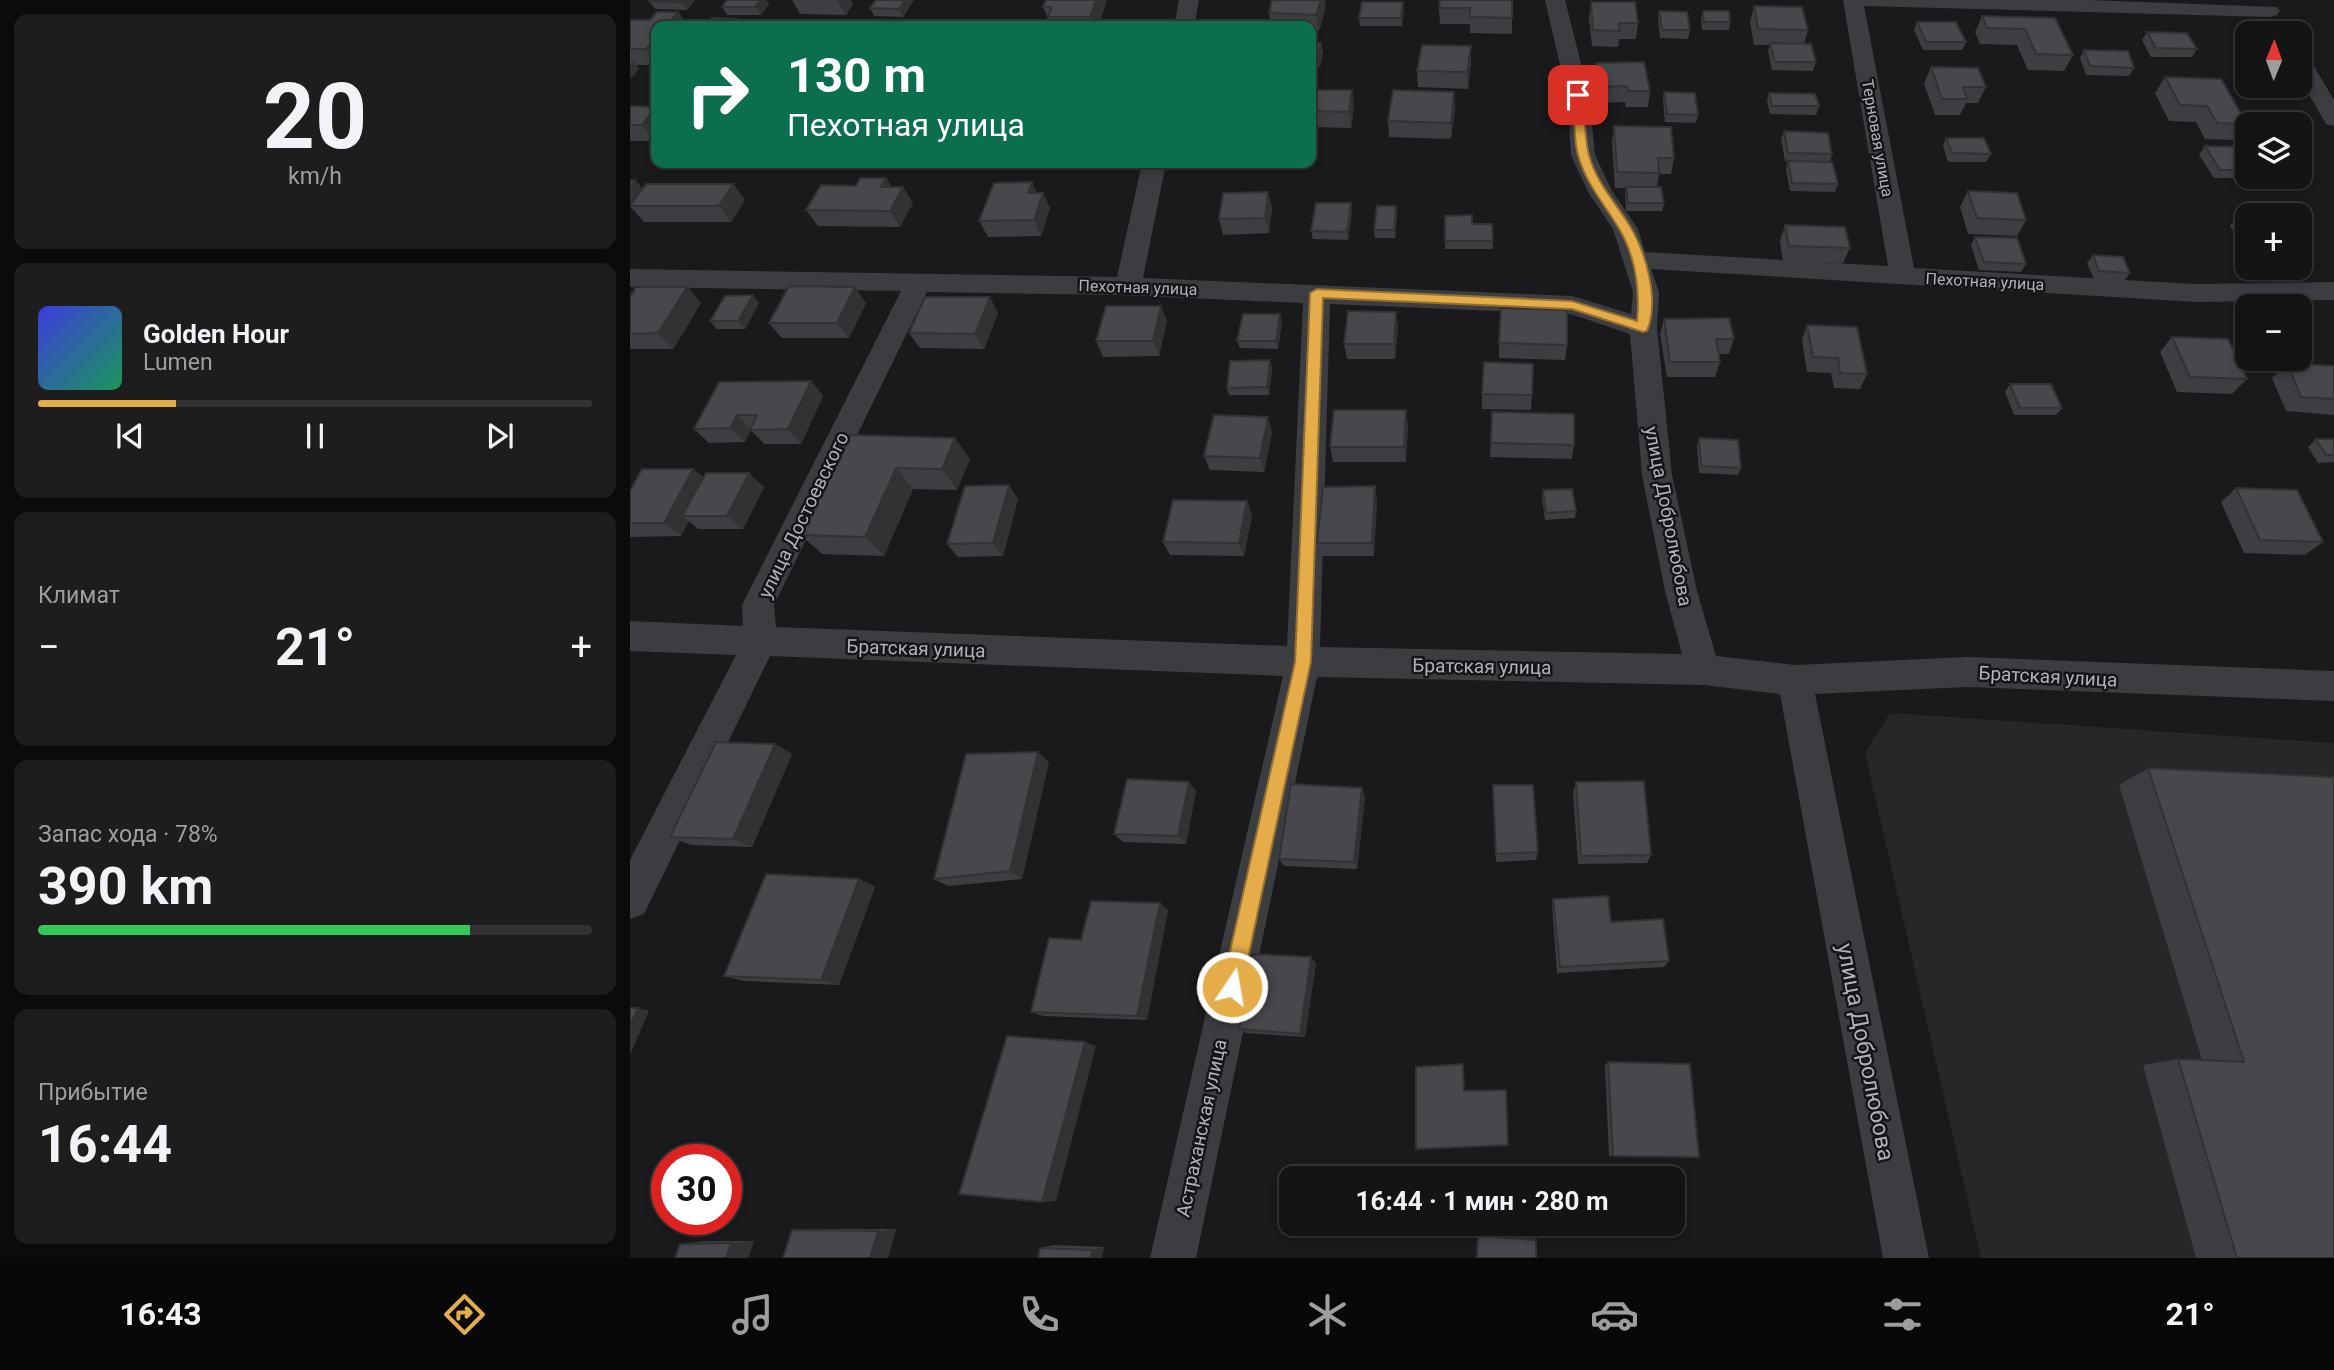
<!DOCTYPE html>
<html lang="ru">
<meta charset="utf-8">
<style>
body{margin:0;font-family:Roboto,sans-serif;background:#1d1d1e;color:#f1f3f6;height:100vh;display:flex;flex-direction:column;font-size:26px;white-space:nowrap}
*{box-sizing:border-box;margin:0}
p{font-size:23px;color:#9d9ea0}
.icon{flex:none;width:38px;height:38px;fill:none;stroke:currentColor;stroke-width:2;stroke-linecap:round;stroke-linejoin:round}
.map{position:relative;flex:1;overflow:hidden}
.details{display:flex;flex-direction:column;gap:14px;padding:14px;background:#0b0b0c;width:630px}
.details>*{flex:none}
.banner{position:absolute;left:21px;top:21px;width:665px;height:147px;border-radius:14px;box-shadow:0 4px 10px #0003,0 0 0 2px #333334;background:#0b6e4f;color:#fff;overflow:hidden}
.needle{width:46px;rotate:1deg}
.buttons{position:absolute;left:1605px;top:21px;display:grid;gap:14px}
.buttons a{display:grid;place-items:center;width:77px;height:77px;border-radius:14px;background:#141415;box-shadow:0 4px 10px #0003,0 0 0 2px #333334;font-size:35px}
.speed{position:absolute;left:21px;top:1144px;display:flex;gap:14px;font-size:35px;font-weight:700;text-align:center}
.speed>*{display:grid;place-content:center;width:91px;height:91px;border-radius:50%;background:#141415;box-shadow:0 4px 10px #0003,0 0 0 2px #333334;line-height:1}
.speed .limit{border:10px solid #d22;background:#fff;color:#111}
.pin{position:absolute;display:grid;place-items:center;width:60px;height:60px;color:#fff;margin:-30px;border-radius:14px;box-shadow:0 4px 10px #0006}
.me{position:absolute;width:77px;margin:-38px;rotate:12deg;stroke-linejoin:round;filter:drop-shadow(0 0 5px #0008)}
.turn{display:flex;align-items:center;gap:24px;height:147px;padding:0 21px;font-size:32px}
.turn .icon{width:91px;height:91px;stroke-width:2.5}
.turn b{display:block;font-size:49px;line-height:60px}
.big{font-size:52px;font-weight:700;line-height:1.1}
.details .tile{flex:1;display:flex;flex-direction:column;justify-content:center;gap:10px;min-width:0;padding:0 24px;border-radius:14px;background:#1d1d1e}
.details .dial{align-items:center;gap:0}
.dial b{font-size:91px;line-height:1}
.song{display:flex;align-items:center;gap:21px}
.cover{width:84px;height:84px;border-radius:10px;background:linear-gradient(135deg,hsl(240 70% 55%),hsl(150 70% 35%))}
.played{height:7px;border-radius:4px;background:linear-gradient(90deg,#e5ac4a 25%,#333334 25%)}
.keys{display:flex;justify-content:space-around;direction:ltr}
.heat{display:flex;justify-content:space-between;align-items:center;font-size:38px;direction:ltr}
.charge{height:10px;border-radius:5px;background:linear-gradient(90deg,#34c759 78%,#333334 0)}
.trip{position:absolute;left:649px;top:1166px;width:406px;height:70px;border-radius:14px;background:#141415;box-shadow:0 4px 10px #0003,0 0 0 2px #333334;font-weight:700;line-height:70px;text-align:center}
.tabs{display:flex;height:112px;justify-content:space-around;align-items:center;background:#080808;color:#9d9ea0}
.tabs .icon{width:49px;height:49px}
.tabs .on{color:#e5ac4a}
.tabs b{font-size:32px;color:#f1f3f6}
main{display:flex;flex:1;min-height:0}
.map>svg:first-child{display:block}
.built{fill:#262729}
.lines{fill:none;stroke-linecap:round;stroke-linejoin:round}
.minor{fill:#3c3d41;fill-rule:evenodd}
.wall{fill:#3d3e41}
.shaded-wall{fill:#323235}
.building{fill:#47484c;stroke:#323235;stroke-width:2}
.route{fill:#e5ac4a;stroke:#957030;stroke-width:2}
.labels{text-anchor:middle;stroke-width:5;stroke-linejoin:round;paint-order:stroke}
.far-street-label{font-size:16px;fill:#aeb2bb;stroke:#151517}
.street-label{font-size:19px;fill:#aeb2bb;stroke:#151517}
.near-street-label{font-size:23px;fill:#aeb2bb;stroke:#151517}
</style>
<main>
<section class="details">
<div class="tile dial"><b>20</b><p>km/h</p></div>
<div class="tile">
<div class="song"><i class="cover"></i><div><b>Golden Hour</b><p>Lumen</p></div></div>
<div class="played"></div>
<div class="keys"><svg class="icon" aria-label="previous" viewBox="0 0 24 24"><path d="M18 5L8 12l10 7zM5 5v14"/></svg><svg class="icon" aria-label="pause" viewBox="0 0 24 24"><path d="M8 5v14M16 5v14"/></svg><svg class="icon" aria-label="next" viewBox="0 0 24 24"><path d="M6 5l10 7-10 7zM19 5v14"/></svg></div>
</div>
<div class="tile"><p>Климат</p>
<div class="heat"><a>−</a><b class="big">21°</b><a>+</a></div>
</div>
<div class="tile"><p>Запас хода · 78%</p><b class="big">390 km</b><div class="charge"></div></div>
<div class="tile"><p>Прибытие</p><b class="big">16:44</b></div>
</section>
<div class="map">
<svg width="1704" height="1258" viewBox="0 0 1704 1258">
<rect width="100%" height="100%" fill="#1a1a1c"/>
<path class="built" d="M1260 713 1704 743V1258H1351L1235 753Z"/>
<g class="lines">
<path class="minor" d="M549 0H569L564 26H544Z
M915 0H935L959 95 965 155 982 191 1008 229 1015 252 1258 266 1213 0H1458L1647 7 1650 11 1647 15 1640 17 1234 6 1284 268 1565 284 1704 282V300L1565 302 1021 269 1029 292 1027 328 1042 475 1067 591 1086 656 1165 665 1337 657 1704 671V701L1337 687 1185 694 1299 1258H1253L1150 694 1073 685 687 677 566 1258H520L653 676 140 656 14 914 0 919V860L106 655 0 651V621L113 626 112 605 271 291 0 287V269L487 277 512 163H536L513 278 942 296 1001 314 1003 292 983 229 958 192 941 155 937 95ZM297 292 490 295 673 303 657 646 146 627 144 605ZM700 304 941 314 1000 334 1012 475 1035 591 1052 654 690 647Z
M1670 55 1678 56 1704 100V126L1696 124 1670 79Z"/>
</g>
<path class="wall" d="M20 0H65L57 10 25 9 19 1Z
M97 0H136L139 4 131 15H97L92 7Z
M162 0H221L223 4 216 15 170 14Z
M284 0 273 17 244 16 240 8Z
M477 0 468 26H421L413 7Z
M882 0V34L840 33V24H810L809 8Z
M961 2 1008 23 1006 39H989L988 47 962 46 959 18Z
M696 6 689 31 681 30V26H642L639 13Z
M1124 6 1178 30 1174 44 1186 62 1183 71 1142 70 1138 51 1140 45H1124L1120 22Z
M774 10 772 26H730L729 18Z
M1029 11 1060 30 1058 39 1030 38 1028 19Z
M1073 11 1100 22 1099 30H1072L1071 19Z
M48 12 58 26H26V65H6L9 69 0 79V20H20Z
M1352 16 1425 18 1443 55 1434 71 1398 70 1387 45 1350 44 1345 32Z
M1287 22 1336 42 1332 50H1293L1284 30Z
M1517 32 1567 49 1562 57H1521L1512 40Z
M681 43H691L693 52 690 67 681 66Z
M1454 50 1504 68 1499 76 1456 75 1450 58Z
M841 62 838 89 788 87 787 71Z
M966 63 1020 91 1018 107H996L995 102 968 103 964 79Z
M1301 67 1356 87 1348 103H1336L1330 115H1305L1294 83Z
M1535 77 1617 124 1606 140 1575 139 1566 122 1539 121 1525 93Z
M681 90 724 106 721 128 681 127Z
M824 92 825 108 821 139 759 137 758 121Z
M1034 92 1068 115 1066 123 1035 122 1033 101Z
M1139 93 1189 106 1186 115 1140 114 1137 101Z
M0 106 25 141H0Z
M984 126 1044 158 1041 174H1029L1027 187 1034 203 1032 211H996L995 195 996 188H985L982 142Z
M1154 131 1202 154 1200 162 1208 184 1205 192 1160 191 1156 169 1158 161H1155L1151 139Z
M1316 138 1361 154 1356 162H1318L1313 146Z
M1575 146 1617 148V177H1627L1626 178H1584L1569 155Z
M256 178 261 187H273L283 203 270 227 188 226 176 210 226 186Z
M103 184 115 200 101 222H14L0 206Z
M1338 191 1396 220 1387 236 1338 234 1330 207Z
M638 192 642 208 639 233 593 235 589 219Z
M413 193 420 208 411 236 358 237 349 221Z
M766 206 767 214 765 238H745L744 230Z
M722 211 718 240 683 239 681 231Z
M815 216 842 224H862L863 249H815Z
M1606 218H1617V246H1612L1600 226Z
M1155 225 1220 248 1213 263 1153 262 1150 241Z
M1345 237 1396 264 1391 272 1349 270 1341 245Z
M1463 255 1500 273 1494 281 1464 279 1457 263Z
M57 287 71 303 43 349H0V297Z
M129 303 115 329H87L80 321Z
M236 303 219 338H152L139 323Z
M368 313 354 349 290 348 279 333Z
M650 314 652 322 648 349 610 348 607 341Z
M1034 319 1104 339 1099 354H1088L1090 362 1085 377H1037L1030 334Z
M537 321 529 356 473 357 466 341Z
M1177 325 1237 374 1230 389 1204 388 1201 373 1177 372 1172 340Z
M768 327 765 359H717L714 344Z
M1542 337 1617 379 1602 394 1547 392 1530 352Z
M869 343 937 345 935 360 869 358Z
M1657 363 1704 366V415L1656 411 1642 378Z
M642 368 639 395H599L597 388Z
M181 381 193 396 171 444H134L121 430 115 442 79 443 64 429Z
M1380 384 1432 408 1426 415H1384L1375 392Z
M852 394 902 395 901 410 852 409Z
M862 412 944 445 942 459 860 457Z
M778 424 776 462H703L700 447Z
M642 432 634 472 580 470 574 456Z
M221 435 340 459 327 490 283 489 254 556 192 554 171 535Z
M1069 438 1111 468 1108 475 1069 473 1067 446Z
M1686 439H1704V462L1688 463 1678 447Z
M63 469 73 477 134 487 113 529H68L59 521 51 536 0 537V489Z
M1606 488 1693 542 1675 555 1614 553 1591 502Z
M913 490 946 511 945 518 915 520 912 497Z
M388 499 373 556 328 557 317 544Z
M747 500 744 556H691L687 543Z
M617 501 622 515 614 556 540 555 533 542Z
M145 744 162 754 122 847 61 845 40 837Z
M419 762 392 879 318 886 304 879Z
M1518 768 1704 1258H1566L1513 1065 1548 1059 1572 1060 1489 785Z
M946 782 1021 855 1017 863 948 864 943 792Z
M863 785 908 852 906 860 866 862Z
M566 791 556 844 493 842 484 834Z
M735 797 727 869 654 866 649 859Z
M229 879 245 887 209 985 114 981 94 976Z
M923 899 981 922 1039 961 1034 967 927 973 922 906Z
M538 910 517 1020 413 1016 401 1012 451 940Z
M686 963 675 1037 616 1033 609 1029Z
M978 1062 1069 1157 979 1156 975 1065Z
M183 1229H266L258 1258 162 1230Z
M848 1234 904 1238 906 1240 847 1258Z
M75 1241H124L118 1258H45L50 1244Z
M424 1245 474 1247 472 1258H408L410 1248Z"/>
<path class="shaded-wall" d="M53 0H65L57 10 51 2Z
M131 0H136L139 4 131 15 125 7Z
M207 0H221L223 4 216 15Z
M275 0H284L273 17 269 9Z
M466 0H477L468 26H463L460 17Z
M691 0H695L696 6 689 31 686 15Z
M773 2 774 10 772 26 771 18Z
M48 12 58 26H36Z
M106 19 111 26H100Z
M26 38V63L16 49Z
M691 43 693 52 690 67 688 58Z
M841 46V62L838 89 837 72Z
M3 61 9 69 0 79V64Z
M722 90 724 106 721 128 719 112Z
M824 92 825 108 821 139V123Z
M26 107V139L25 141 12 125Z
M256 178 266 194 251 187Z
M5 180 12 188 0 205V187Z
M402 182 409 198 398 193Z
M103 184 115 200 101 222 89 206Z
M273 187 283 203 270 227 260 211Z
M638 192 642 208 639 233 635 218Z
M413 193 420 208 411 236 404 220Z
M721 203 722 211 718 240 717 232Z
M766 206 767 214 765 238 764 230Z
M57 287 71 303 43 349 28 333Z
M225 287 236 303 219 338 207 323Z
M123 295 129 303 115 329 108 321Z
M360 297 368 313 354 349 345 334Z
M531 306 537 321 529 356 523 341Z
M766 312 768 327 765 359 764 344Z
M650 314 652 322 648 349 646 341Z
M640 360 642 368 639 395 637 387Z
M181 381 193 396 171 444 158 429Z
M776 410 778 424 776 462 774 447Z
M107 415 121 430 115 442 100 428Z
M638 417 642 432 634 472 630 458Z
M325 438 340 459 327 490 312 469Z
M266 468 283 489 254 556 235 537Z
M63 469 79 483 52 516 59 521 51 536 34 523Z
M119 473 134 487 113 529 97 516Z
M379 485 388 499 373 556 363 543Z
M745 486 747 500 744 556 742 543Z
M617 501 622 515 614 556 609 543Z
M145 744 162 754 122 847 103 839Z
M408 752 419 762 392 879 380 871Z
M559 782 566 791 556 844 548 836Z
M732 788 735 797 727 869 724 862Z
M229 879 245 887 209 985 191 980Z
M530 903 538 910 517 1020 507 1016Z
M681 957 686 963 675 1037 670 1034Z
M8 1008 19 1011 0 1055V1026Z
M455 1042 466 1046 426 1201 412 1202Z
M266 1229 258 1258H240L248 1231Z
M124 1241 118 1258H96L101 1243Z
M474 1247 472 1258H461L462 1250Z"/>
<path class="building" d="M20 0H53L51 2 19 1Z
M97 0H131L125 7H92Z
M246 0H275L269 9 240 8Z
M416 0H466L460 17H418L422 7H413Z
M642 0H691L686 15 639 13Z
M810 0H882V18L840 17V8H809Z
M732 2H773L771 18H729Z
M961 2H1005L1008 23H989L990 31 963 30Z
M1124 6 1172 7 1178 30 1128 29Z
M1029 11 1057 12 1060 30H1032Z
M1073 11H1099L1100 22H1074Z
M27 12H48L36 26H26V38L16 49H0V20H20Z
M1352 16 1425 18 1443 55 1406 54 1395 29 1357 28Z
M82 18 106 19 100 26H75Z
M1287 22H1326L1336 42H1296Z
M1517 32 1557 33 1567 49 1526 48Z
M681 43H691L688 58H681Z
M1140 43 1181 44 1186 62H1145Z
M792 45 841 46 837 72 787 71Z
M1454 50 1498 51 1504 68 1460 66Z
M1014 62 1020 91H998L997 86 970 87 966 63Z
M1301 67 1348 68 1356 87H1333L1337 99H1312Z
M1535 77 1591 79 1617 124 1587 123 1577 106 1550 105Z
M681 90H722L719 112 681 111Z
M763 90 824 92 821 123 758 121Z
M1034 92 1065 93 1068 115 1037 114Z
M1139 93 1185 94 1189 106H1142Z
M0 106 26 107 12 125H0Z
M984 126 1041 127 1044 158H1028L1029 173 987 172Z
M1154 131 1198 133 1202 154 1158 153Z
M1316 138H1354L1361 154 1322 153Z
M1575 146 1616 147 1617 148V170H1590Z
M1158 161 1202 162 1208 184 1162 183Z
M230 178H256L251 187H273L260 211 176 210 191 185 226 186Z
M0 180H5L0 187Z
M402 182 398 193H413L404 220 349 221 364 183Z
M16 184H103L89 206H0Z
M996 187H1031L1034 203H998Z
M1338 191 1387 193 1396 220 1347 218Z
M638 192 635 218 589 219 593 193Z
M686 203H721L717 232 681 231Z
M747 206H766L764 230H744Z
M842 215V224H862L863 241H815V216Z
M1606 218H1617V235Z
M1155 225 1215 227 1220 248 1159 246Z
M1345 237 1387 238 1396 264 1354 262Z
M1463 255 1493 257 1500 273 1469 271Z
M159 286 225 287 207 323H139Z
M6 287H57L28 333 0 334V297Z
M123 295 108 321H80L95 296Z
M295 297H360L345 334 279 333Z
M476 306H531L523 341H466Z
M871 308 937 310V345L869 343Z
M718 311 766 312 764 344H714Z
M613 314H650L646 341H607Z
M1099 318 1104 339H1086L1090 362H1040L1034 319Z
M1177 325 1227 327 1237 374 1210 373 1208 358 1183 357Z
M1542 337 1598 339 1617 379 1560 377Z
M640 360 637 387 597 388 600 361Z
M854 362 903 364 902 395 852 394Z
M1657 363 1704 366V399L1671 397Z
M181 381 158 429 120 430 127 415H107L100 428 64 429 89 382Z
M1380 384H1421L1432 408H1390Z
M704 410H776L774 447H700Z
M862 412 944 414V445L861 443Z
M584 415 638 417 630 458 574 456Z
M221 435 325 438 312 469 266 468 235 537 171 535Z
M1069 438 1108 440 1111 468 1071 466Z
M1686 439H1704V455H1696Z
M12 469H63L34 523H0V491Z
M76 473H119L97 516H52Z
M379 485 363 543 317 544 335 486Z
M745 486 742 543H687L693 487Z
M1606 488 1667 490 1693 542 1630 540Z
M942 489 946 511 916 513 913 490Z
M543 500 617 501 609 543 533 542Z
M86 742 145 744 103 839 40 837Z
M408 752 380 871 304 879 336 754Z
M1518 768 1704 777V1258H1607L1548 1059 1614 1062Z
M497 779 559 782 548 836 484 834Z
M1014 781 1021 855 951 856 946 782Z
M661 784 732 788 724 862 649 859Z
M863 785H903L908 852 866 854Z
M136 874 229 879 191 980 94 976Z
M978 896 981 922 1033 919 1039 961 930 967 923 899Z
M461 901 530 903 507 1016 401 1012 419 938 451 940Z
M623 954 681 957 670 1034 609 1029Z
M0 1008H8L0 1026Z
M377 1036 455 1042 412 1202 329 1194Z
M978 1062 1060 1064 1069 1157 983 1156Z
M833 1064 834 1091 876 1090 878 1145 786 1149V1067Z
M162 1230 248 1231 240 1258H153Z
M848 1236 906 1240V1258H847Z
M101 1243 96 1258H45L50 1244Z
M410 1248 462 1250 461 1258H408Z"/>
<path class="route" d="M948 92 954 95C955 114 954 137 959 155 966 182 986 203 1000 226 1016 253 1030 300 1017 331L1013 332 942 309 693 298 681 662 612 987 609 994 602 997 595 994 592 987 665 662 680 293 687 289 942 301 1007 321C1010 289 1005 255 988 227 974 204 955 182 948 155 943 137 945 114 943 95Z"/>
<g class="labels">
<g class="far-street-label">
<text transform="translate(1248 138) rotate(80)" y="6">Терновая улица</text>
<text transform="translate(1355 281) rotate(3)" y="6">Пехотная улица</text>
<text transform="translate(508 287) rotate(2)" y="6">Пехотная улица</text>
</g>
<g class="street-label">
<text transform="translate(173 515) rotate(-64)" y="7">улица Достоевского</text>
<text transform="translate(1039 516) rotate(79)" y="7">улица Добролюбова</text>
<text transform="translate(286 648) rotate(2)" y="7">Братская улица</text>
<text transform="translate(852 666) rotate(1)" y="7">Братская улица</text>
<text transform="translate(1418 676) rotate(3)" y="7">Братская улица</text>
<text transform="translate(571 1128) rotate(-78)" y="7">Астраханская улица</text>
</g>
<g class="near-street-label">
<text transform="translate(1236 1052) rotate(79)" y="8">улица Добролюбова</text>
</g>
</g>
</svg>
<div class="buttons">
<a><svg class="needle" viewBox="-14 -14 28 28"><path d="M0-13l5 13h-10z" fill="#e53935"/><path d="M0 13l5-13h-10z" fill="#9d9ea0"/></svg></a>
<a><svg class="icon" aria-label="layers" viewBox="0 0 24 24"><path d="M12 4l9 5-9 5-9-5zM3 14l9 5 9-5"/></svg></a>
<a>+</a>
<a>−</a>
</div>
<div class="speed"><div class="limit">30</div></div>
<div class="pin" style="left:948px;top:95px;background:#d93025"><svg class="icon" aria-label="arrive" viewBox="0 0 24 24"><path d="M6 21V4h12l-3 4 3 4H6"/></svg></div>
<svg class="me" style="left:602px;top:987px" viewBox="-20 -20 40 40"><circle r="17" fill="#e5ac4a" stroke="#fff" stroke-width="3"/><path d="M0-11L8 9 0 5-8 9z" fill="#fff"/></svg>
<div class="trip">16:44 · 1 мин · 280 m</div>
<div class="banner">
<div class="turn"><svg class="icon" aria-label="right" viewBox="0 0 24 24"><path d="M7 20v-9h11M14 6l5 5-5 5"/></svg><div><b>130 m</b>Пехотная улица</div></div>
</div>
</div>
</main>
<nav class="tabs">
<b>16:43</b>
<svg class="icon on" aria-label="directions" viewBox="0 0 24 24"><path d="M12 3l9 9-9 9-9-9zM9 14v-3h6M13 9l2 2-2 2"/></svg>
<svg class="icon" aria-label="music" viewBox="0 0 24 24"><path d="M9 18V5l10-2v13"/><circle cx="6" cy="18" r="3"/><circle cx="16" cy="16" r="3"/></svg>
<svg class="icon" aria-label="phone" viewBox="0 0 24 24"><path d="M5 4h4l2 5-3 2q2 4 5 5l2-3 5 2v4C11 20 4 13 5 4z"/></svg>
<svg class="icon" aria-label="climate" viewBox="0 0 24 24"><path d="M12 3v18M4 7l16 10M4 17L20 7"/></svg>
<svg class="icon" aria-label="car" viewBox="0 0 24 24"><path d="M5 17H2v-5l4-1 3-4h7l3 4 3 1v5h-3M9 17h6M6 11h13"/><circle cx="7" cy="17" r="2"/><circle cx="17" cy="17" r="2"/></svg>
<svg class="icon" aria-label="filters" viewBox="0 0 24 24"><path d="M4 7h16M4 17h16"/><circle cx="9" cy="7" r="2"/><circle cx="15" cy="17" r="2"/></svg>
<b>21°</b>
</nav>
